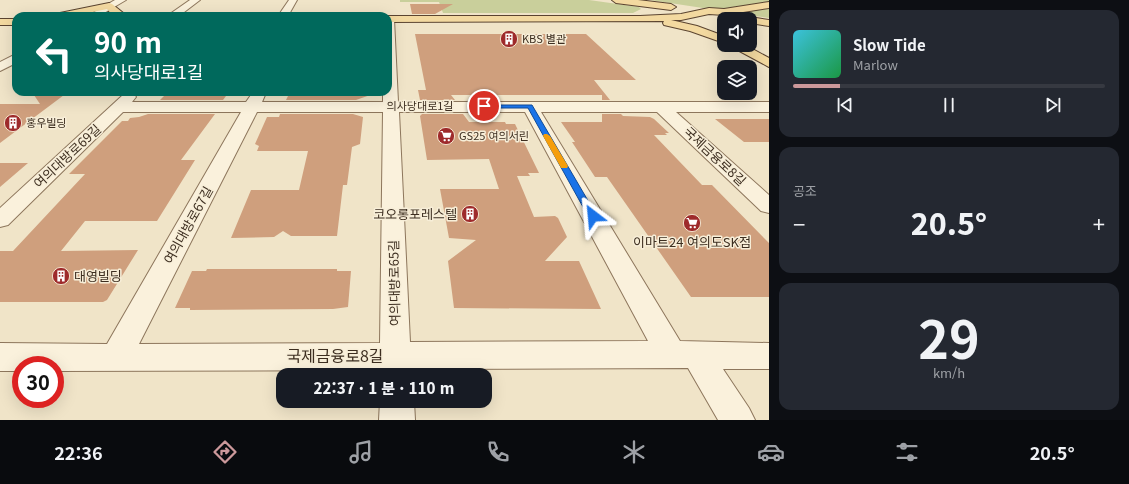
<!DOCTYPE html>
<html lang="ko">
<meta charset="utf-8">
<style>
body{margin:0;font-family:Georgia,"Noto Sans KR",serif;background:#242831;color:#f1f3f6;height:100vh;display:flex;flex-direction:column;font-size:15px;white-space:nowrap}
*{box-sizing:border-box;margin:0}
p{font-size:13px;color:#9ea1a6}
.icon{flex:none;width:22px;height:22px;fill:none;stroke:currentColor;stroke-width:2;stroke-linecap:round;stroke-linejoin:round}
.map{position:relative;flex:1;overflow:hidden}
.side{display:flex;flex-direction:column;gap:10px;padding:10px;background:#0d0f14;width:360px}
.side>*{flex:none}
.banner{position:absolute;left:12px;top:12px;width:380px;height:84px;border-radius:12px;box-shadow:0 4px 16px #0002;background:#00695c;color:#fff;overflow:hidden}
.tools{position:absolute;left:717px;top:12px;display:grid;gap:8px}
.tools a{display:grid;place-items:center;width:40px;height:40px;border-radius:8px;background:#171b24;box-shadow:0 4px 16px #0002;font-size:20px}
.speed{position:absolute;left:12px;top:356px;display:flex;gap:8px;font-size:20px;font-weight:700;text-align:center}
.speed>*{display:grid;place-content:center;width:52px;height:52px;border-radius:50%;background:#171b24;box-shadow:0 4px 16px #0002;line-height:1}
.speed .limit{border:6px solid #d22;background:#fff;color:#111}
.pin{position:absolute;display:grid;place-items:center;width:34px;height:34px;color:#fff;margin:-17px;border:2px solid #fff;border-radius:50%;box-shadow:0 1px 4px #0007}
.me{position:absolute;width:44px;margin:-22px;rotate:331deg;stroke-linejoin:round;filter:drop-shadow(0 0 3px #0008)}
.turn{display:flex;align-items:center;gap:14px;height:84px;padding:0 16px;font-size:18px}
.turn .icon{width:52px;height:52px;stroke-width:2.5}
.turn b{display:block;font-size:28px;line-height:34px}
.big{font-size:30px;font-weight:800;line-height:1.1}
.side .card{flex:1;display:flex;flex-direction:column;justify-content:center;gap:6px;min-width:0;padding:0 14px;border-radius:12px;background:#242831}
.side .dial{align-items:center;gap:0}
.dial b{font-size:52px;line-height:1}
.song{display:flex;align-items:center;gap:12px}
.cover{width:48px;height:48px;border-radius:6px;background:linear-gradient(135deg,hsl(190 70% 55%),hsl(140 70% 35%))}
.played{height:4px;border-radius:2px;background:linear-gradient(90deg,#cc999b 15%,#363941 15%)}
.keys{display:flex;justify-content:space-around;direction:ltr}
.heat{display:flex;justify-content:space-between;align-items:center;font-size:22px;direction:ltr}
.trip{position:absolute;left:276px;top:368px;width:216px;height:40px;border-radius:12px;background:#171b24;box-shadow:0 4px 16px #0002;font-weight:800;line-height:40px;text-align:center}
.tabs{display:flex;height:64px;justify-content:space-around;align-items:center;background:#090b0e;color:#9ea1a6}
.tabs .icon{width:28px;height:28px}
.tabs .active{color:#cc999b}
.tabs b{font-size:18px;color:#f1f3f6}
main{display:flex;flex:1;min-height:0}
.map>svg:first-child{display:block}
.green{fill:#c9cf9b}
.building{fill:#cf9f7d}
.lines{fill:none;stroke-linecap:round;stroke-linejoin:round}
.minor-casing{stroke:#8d765c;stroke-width:2}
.major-casing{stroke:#5b4430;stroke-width:2}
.minor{fill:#faf1dc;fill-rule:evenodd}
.major{fill:#f3d9a0;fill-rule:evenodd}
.route{fill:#1a73e8;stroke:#114b97}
.slow{fill:#f59e0b}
.labels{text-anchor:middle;stroke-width:3;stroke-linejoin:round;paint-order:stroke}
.far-poi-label{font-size:11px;fill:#3d2e20;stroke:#f7eed8;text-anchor:start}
.far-street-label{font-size:11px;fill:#3d2e20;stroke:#f7eed8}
.street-label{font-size:13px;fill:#3d2e20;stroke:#f7eed8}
.poi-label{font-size:13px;fill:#3d2e20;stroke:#f7eed8;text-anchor:end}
.near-street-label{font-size:16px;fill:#3d2e20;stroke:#f7eed8}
</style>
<main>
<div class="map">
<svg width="769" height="420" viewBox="0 0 769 420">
<rect width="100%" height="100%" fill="#f0e4c8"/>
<path class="green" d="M400 0H589L639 7 641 9 633 13H443L439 2H400Z
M650 0H769V18Z"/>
<path class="building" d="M410 4H453L435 14H412Z
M415 34H586L636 80H594L610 100H602V95H451L455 100H420L418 90H426Z
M32 92H68L0 143V104H40Z
M168 92H229L223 100H160Z
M290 92H375L376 93 356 100H286Z
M148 114H215L181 160H195L157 221H85L61 251 138 250 107 300 103 302H0V251H13L85 174H69L122 121H128L130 118 139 117Z
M280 114H353L363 117 360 144 352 147 347 185H343L337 236H291L283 231 274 237 231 238 251 190H299L308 151H257L259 146 255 144 267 117H279Z
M422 114H463L469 122H505L506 124H515L539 173H528L530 176H517L534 217 555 216 558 218 567 237 545 261H579L601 309 454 308 448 261 476 240 449 238 440 189H499L489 159 427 160 420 116Z
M602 114H621L623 116 650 117 654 119 669 133H665L667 135H654L702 185H712L769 243V297H691L607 177H595L572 142H575L561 122H602Z
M715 119H769V142H744Z
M0 163H28L0 187Z
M207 269H337V271H351L348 307 333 309 190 310V308H175L192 271H206Z"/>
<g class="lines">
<defs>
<path id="minor" d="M115 0H126L99 16H87Z
M190 0H200L179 16H167Z
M289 0H297L288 16H278Z
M388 16 393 17 394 19 398 102H769V112H676L769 195V213L761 211 657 112H541L680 341 769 343V369H723L749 408 755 420H718L688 368 412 369V375H380V370L55 371V365H21V371H0V343L107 344 241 112H123L8 225 0 227V208L124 94 129 93 134 94 136 97 132 102H246L253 92H263L265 95 262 102H383V92H388ZM257 112H383L380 343 139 344ZM399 112H525L648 341 410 342Z
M16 54V63L0 71V62Z
M380 401H414L415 420H379Z"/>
<path id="major" d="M612 0H638L671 4 676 7 671 10 616 3Z
M769 2V8L724 15 709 14 681 20H671L697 26 724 36V43L690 31 664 25 663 23 664 21 388 22V16H640L681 14 709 8 724 9Z
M109 3 112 4 127 16H113L107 9 74 16H55L60 13Z
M750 17 769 20V26L750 23V19H746Z
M0 19H16V25H0Z
M730 45H745L769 58V67L732 47Z"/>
</defs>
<use href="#minor" class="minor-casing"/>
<use href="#major" class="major-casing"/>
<use href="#minor" class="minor"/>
<use href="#major" class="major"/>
</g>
<path class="route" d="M481 105H532L597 216 596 219H589L588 216 528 108H481Z"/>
<path class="slow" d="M544 134H547L550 136 568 166 567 168H561L560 166 543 136Z"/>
<defs>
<symbol id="building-disc" viewBox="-11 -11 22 22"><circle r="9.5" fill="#9e2a2b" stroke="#f7eed8"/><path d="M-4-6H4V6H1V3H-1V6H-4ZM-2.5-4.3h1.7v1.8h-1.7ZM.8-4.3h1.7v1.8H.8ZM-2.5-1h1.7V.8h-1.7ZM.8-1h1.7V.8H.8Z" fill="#fff"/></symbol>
<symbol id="supermarket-disc" viewBox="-11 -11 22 22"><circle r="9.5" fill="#9e2a2b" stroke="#f7eed8"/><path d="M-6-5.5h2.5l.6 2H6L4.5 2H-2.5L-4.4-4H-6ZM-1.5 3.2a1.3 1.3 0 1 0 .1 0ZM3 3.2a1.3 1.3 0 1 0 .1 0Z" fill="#fff"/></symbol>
</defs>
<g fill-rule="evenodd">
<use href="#building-disc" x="499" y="29" width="20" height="20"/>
<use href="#building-disc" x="3" y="113" width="20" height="20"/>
<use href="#supermarket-disc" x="436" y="126" width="20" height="20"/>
<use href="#building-disc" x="460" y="204" width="20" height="20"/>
<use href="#supermarket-disc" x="682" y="213" width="20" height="20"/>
<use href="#building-disc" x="51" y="266" width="20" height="20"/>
</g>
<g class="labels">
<g class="far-poi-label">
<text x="522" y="43">KBS 별관</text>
<text x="26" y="127">홍우빌딩</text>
<text x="459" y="140">GS25 여의서린</text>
</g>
<g class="far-street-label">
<text x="420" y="110">의사당대로1길</text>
</g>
<g class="street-label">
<text transform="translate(67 156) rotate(-43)" y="5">여의대방로69길</text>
<text transform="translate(715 156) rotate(43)" y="5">국제금융로8길</text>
<text transform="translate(188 225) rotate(-61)" y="5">여의대방로67길</text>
<text transform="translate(394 283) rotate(-91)" y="5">여의대방로65길</text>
</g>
<g class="poi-label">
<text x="457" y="219">코오롱포레스텔</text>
<text x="692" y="247" text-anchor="middle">이마트24 여의도SK점</text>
<text x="74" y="281" text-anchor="start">대영빌딩</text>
</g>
<g class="near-street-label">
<text x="335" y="362">국제금융로8길</text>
</g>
</g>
</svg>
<div class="tools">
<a><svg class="icon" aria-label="sound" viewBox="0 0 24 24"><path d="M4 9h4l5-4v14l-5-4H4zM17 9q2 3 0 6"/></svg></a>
<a><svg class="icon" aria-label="layers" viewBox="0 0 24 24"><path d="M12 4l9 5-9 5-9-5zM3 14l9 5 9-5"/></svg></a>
</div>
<div class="speed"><div class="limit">30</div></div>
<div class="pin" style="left:484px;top:106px;background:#d93025"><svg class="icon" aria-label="arrive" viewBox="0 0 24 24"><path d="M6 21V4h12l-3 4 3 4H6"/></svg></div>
<svg class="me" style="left:593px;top:216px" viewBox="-20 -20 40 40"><path d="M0-17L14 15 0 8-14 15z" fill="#1a73e8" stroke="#fff" stroke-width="4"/></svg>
<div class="trip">22:37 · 1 분 · 110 m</div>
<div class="banner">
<div class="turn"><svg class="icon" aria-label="left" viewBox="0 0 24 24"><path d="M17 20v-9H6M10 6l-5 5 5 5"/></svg><div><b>90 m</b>의사당대로1길</div></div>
</div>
</div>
<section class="side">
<div class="card">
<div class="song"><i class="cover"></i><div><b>Slow Tide</b><p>Marlow</p></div></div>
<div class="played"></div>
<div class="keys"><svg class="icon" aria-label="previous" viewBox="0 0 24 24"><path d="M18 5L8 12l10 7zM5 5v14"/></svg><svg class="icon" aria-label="pause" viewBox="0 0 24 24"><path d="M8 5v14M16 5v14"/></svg><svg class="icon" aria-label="next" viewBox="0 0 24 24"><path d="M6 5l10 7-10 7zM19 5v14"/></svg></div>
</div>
<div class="card"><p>공조</p>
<div class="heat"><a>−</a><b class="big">20.5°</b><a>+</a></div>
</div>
<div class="card dial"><b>29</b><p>km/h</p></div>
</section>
</main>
<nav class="tabs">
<b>22:36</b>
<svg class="icon active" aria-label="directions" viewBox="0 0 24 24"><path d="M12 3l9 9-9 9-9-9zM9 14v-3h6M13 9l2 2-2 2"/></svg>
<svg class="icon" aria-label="music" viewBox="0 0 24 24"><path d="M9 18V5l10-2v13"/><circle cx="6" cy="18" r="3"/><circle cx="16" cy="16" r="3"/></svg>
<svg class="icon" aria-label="phone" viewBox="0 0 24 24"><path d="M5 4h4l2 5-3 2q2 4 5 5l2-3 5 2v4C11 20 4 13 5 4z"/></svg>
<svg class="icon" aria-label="climate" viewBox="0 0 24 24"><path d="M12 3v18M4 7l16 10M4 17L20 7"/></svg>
<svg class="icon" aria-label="car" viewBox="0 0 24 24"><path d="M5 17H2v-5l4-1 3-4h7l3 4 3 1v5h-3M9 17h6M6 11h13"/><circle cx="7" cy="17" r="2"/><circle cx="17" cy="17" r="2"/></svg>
<svg class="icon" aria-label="filters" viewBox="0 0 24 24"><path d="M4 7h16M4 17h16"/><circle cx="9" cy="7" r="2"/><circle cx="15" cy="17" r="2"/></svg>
<b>20.5°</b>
</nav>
